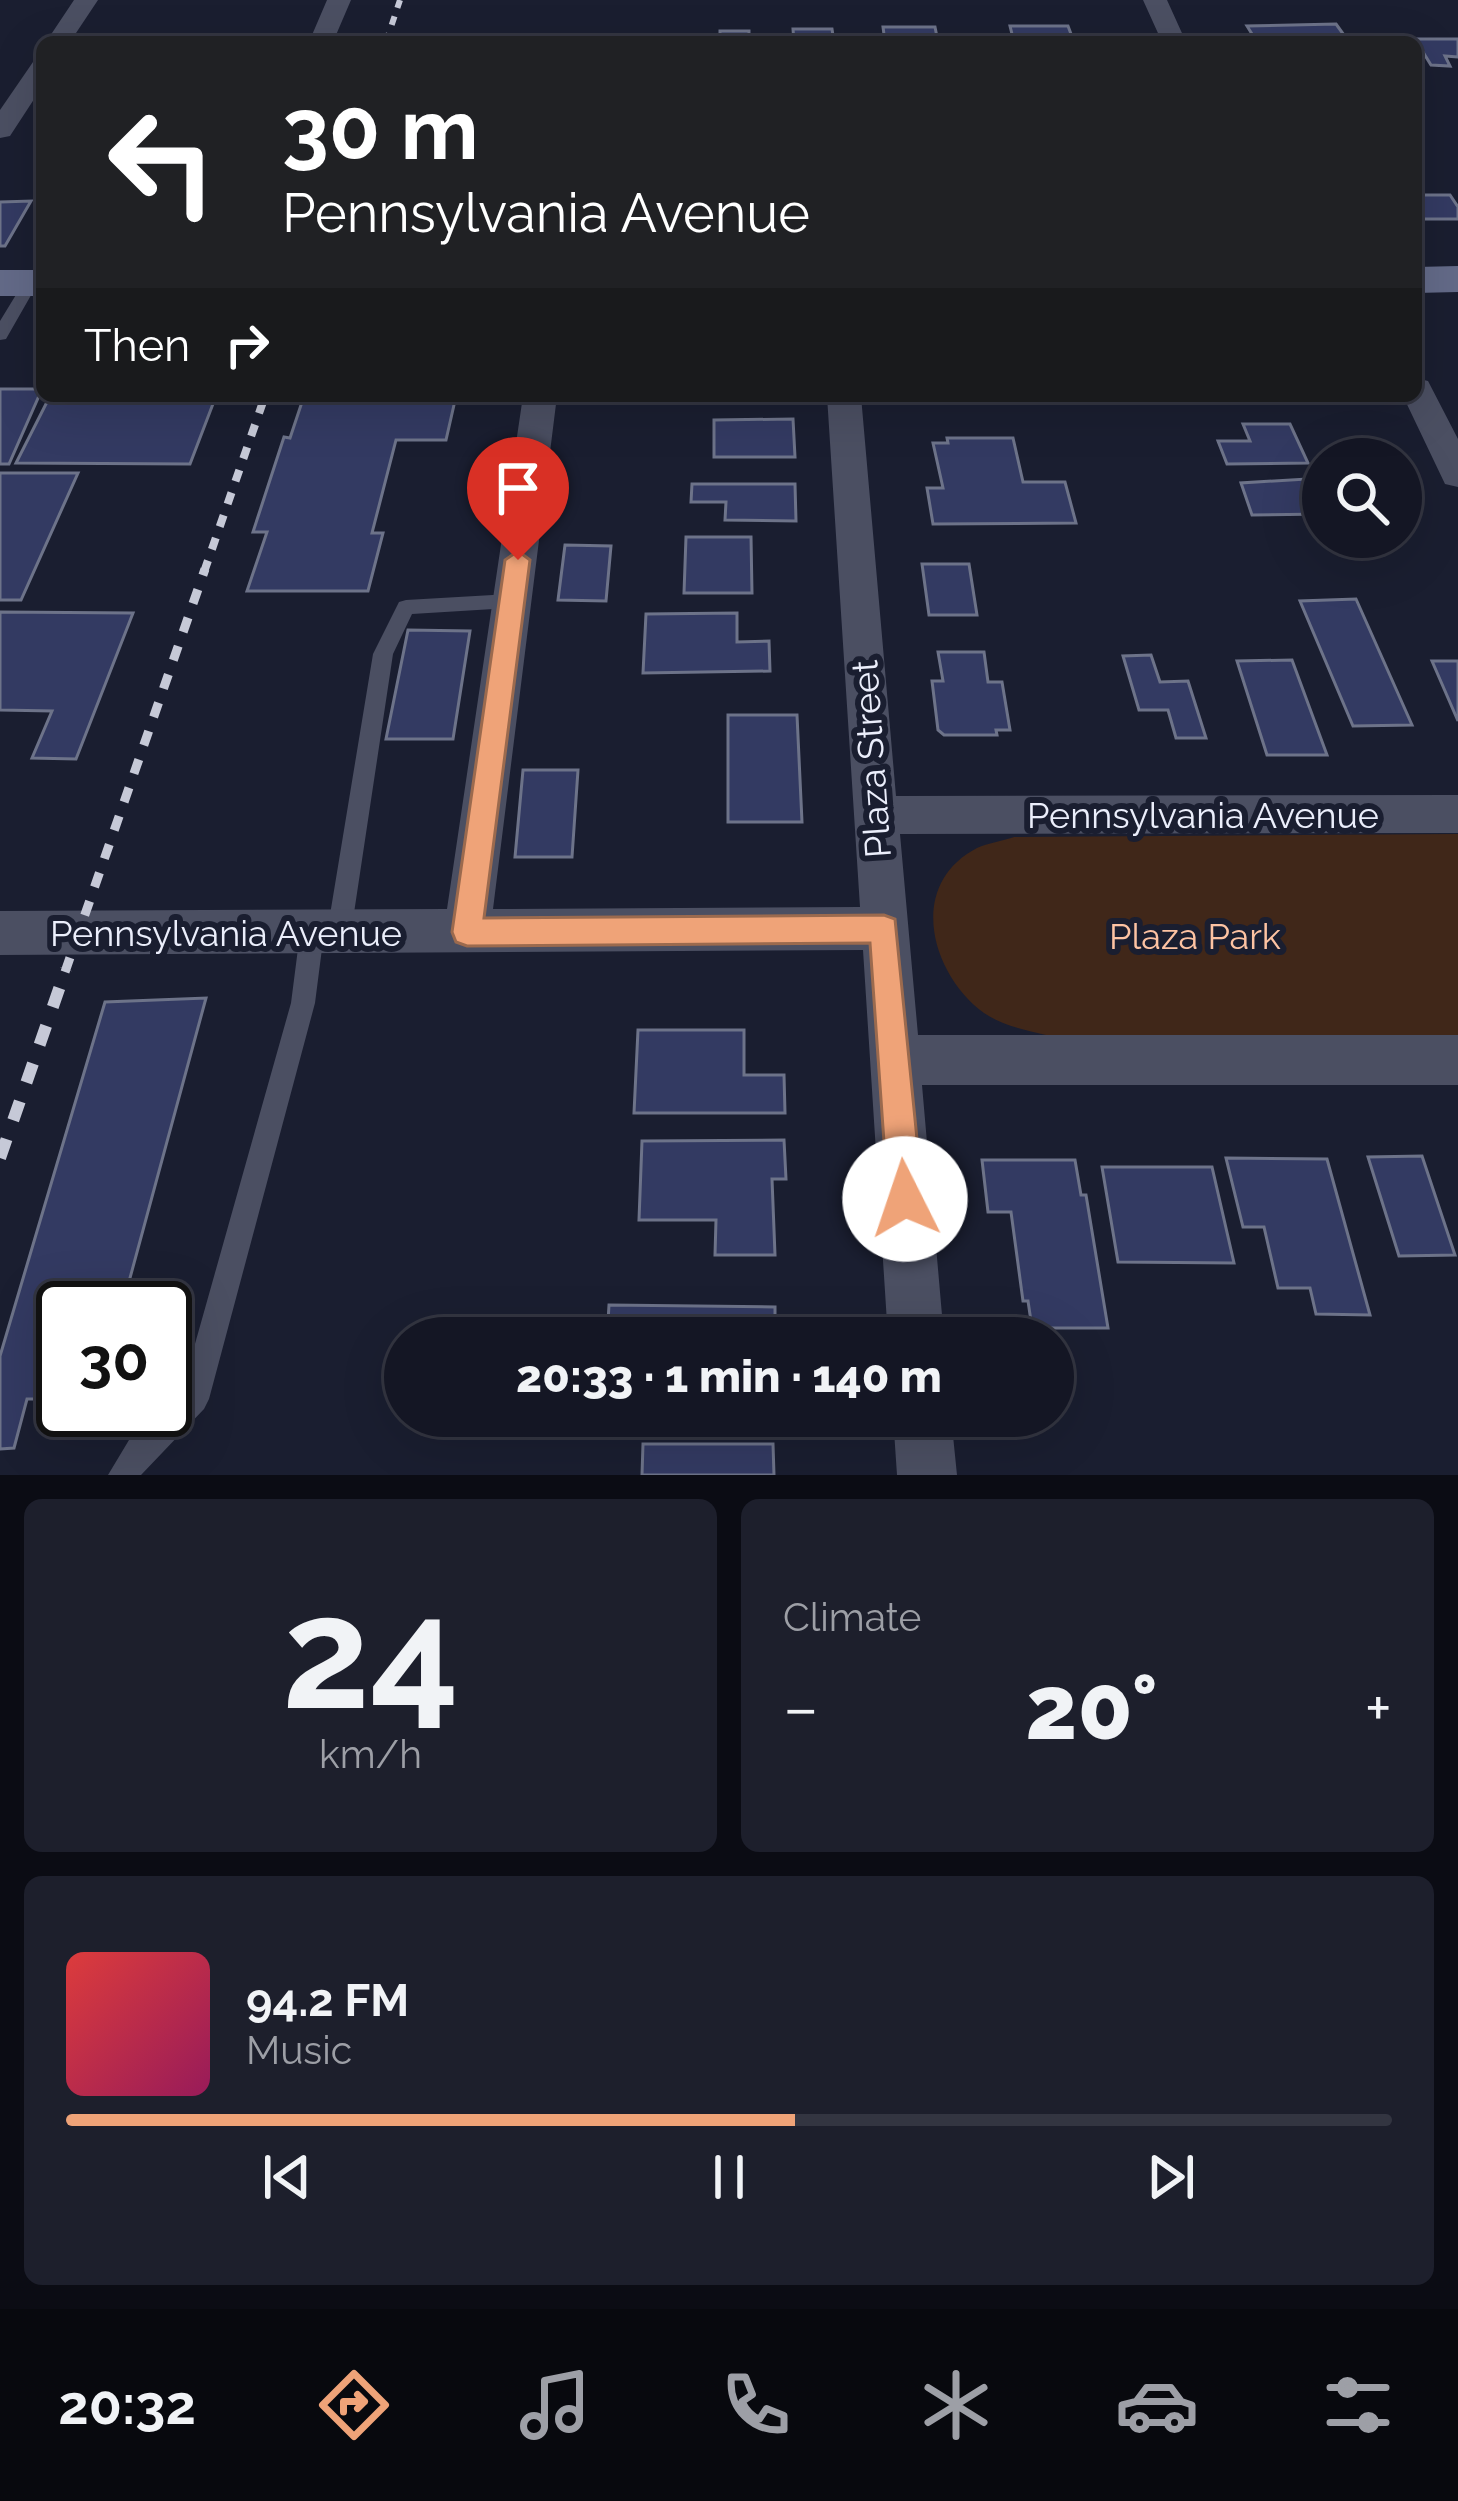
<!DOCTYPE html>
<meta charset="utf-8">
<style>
body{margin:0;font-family:Raleway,sans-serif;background:#1d1f2c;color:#f1f3f6;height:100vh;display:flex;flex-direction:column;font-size:45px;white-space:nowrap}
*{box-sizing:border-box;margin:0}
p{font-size:39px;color:#9d9fa6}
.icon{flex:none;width:66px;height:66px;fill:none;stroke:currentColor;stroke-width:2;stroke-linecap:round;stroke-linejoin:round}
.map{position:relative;height:1475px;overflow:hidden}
.panel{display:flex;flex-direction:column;gap:24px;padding:24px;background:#0b0c14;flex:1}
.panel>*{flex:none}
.top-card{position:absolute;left:36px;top:36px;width:1386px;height:366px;border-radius:18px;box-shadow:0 12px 48px #0002,0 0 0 3px #333541;background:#202124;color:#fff;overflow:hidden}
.buttons{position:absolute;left:1302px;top:438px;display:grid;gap:24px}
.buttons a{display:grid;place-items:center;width:120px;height:120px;border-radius:50%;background:#141624;box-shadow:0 12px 48px #0002,0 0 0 3px #333541;font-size:60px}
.speed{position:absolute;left:36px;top:1281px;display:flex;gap:24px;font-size:60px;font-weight:700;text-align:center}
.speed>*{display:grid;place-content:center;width:156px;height:156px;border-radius:50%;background:#141624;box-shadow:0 12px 48px #0002,0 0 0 3px #333541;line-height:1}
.speed .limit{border:6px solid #111;border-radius:18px;background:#fff;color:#111}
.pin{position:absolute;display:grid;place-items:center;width:102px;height:102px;color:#fff;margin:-123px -51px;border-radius:50% 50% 50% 0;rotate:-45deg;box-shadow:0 0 12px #0007}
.pin .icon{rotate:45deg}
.me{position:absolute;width:132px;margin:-66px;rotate:356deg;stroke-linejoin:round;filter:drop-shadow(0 0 9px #0008)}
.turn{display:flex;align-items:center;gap:42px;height:252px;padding:0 48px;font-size:54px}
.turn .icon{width:156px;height:156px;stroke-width:2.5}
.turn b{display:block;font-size:84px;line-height:102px}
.then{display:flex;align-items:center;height:114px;padding:0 48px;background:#0003;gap:24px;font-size:45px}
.big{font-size:90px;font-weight:800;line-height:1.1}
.panel .tile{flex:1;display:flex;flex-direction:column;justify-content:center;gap:18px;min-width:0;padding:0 42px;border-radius:18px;background:#1d1f2c}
.panel .dial{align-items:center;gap:0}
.dial b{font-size:156px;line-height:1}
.song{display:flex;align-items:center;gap:36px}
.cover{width:144px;height:144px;border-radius:18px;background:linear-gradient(135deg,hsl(0 70% 55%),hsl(330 70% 35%))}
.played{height:12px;border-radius:6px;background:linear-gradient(90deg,#efa378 55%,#333541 55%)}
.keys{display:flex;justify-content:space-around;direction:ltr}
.heat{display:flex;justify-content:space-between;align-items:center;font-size:66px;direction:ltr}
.panel .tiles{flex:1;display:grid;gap:24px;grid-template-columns:1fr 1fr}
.tile:last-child{grid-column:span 2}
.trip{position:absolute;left:384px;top:1317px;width:690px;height:120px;border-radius:60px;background:#141624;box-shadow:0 12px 48px #0002,0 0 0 3px #333541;font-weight:800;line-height:120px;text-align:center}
.menu{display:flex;height:192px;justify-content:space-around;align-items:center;background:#08090e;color:#9d9fa6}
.menu .icon{width:84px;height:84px}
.menu .on{color:#efa378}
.menu b{font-size:54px;color:#f1f3f6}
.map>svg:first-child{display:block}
.green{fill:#402719}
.building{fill:#333a62;stroke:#6d7389;stroke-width:3}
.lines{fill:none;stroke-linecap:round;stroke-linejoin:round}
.lane{fill:#4b4f62;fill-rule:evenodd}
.street{fill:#4b4f62;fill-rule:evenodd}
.secondary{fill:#636a88;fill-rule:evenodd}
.rail-far3{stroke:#c6c9d7;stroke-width:6;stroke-dasharray:9 9;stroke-linecap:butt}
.rail-far2{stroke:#c6c9d7;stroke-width:8;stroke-dasharray:12 12;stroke-linecap:butt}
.rail-far1{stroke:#c6c9d7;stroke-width:9;stroke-dasharray:15 15;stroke-linecap:butt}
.rail{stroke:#c6c9d7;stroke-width:12;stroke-dasharray:20 20;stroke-linecap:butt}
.route{fill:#efa378;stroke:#9b6a4e;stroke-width:3}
.labels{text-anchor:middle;stroke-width:12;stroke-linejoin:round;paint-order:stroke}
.street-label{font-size:36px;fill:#ebeefb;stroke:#1a1e30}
.park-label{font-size:36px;fill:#fdc3a3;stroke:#1a1e30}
</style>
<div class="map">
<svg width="1458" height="1475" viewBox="0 0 1458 1475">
<rect width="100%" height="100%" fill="#1a1e30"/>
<path class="green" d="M1458 834V1037L1046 1035C1025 1030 1003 1026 984 1013 931 974 906 885 977 848 988 843 1002 841 1014 837Z"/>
<path class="building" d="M1336 24 1349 42H1257L1247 26Z
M1010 26H1068L1074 42H1014Z
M883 27H935L938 42H885Z
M793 29H832L834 42H794Z
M720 31H749V39L786 42H720Z
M1415 39H1458V57L1445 56 1450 66 1431 65Z
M1416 183 1424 195H1450L1458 207V219H1416Z
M31 201 5 246H0V202Z
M0 389H42L9 464H0Z
M50 396H216L190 464 16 463Z
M304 396H456L446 440H396L372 533H383L368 591H247L267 532H253L284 437 290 438Z
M793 419 795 457H714V420Z
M1243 424H1290L1308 463 1227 464 1218 441H1250Z
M947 438H1013L1023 482H1065L1076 523 933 524 927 488H943L933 443H948Z
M0 473H78L21 600H0Z
M1323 478V514L1252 515 1241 483Z
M692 484H795L796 521 725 520 726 502H691Z
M686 537H751L752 593H684Z
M565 545 611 546 606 601 558 600Z
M922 564H969L977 615H929Z
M1356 599 1412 725 1353 726 1300 601Z
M0 612 133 613 76 759 32 758 52 711 0 710Z
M737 613V642L769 641 770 671 643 673 646 614Z
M408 630 470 631 453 739H386Z
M938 652H984L988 682H1002L1010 730H996L997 735H944L938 730 932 681H943Z
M1151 655 1160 682 1188 681 1206 738H1176L1168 710H1139L1123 656Z
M1292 660 1327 755H1267L1237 661Z
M1432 661H1458V721Z
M728 715H797L802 822H728Z
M523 770H578L572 857H515Z
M206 998 127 1289 110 1288 106 1308H63V1399H27L14 1448 0 1449V1356L105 1002Z
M638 1030H744V1075H784L785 1113H634Z
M784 1140 786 1179H772L775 1255H715L716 1220H639L642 1141Z
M1422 1156 1455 1255 1399 1256 1368 1157Z
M1226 1158 1327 1159 1370 1315 1316 1314 1310 1288H1278L1264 1227H1243Z
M982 1160H1075L1081 1195H1086L1108 1328H1032L1028 1301H1023L1011 1212H988Z
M1102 1167H1212L1234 1263 1118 1262Z
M609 1305 775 1307V1338H607Z
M643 1444H773L774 1475H642Z"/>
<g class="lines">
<path class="lane" d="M30 278 38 283 6 339 0 340V321L25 280Z
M512 594 522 601 512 608 412 614 393 654 351 933 347 941 339 944 331 941 327 933 373 654 399 602 406 600Z
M312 922 320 925 324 933 315 1003 209 1399 204 1409 141 1475H108L129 1440 182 1390 291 1003 300 933 304 925Z"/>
<path class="street" d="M74 0H98L70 42H46Z
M327 0H351L333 42H309Z
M1143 0H1167L1186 42H1162Z
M42 59V87L10 136 0 138V110L33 62Z
M1416 378 1428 381 1458 439V487L1445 484 1403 396H1416Z
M523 396H557L493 909 860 907 827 396H861L896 796 1458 795V833L900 834 918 1035H1458V1085H922L944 1338H888L863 950 0 955V911L447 909Z
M893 1416H951L957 1475H897Z"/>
<path class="secondary" d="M1458 266V292L1416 293V267Z
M0 270H42V296H0Z"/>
<path class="rail-far3" d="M386 42 400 0"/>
<path class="rail-far2" d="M204 572 265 396"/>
<path class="rail-far1" d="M65 972 205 569"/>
<path class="rail" d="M0 1158 66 969"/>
</g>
<path class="route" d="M518 551 530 560 484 918 884 915 895 919 923 1199 918 1211 905 1216 893 1211 888 1199 870 943 467 946 456 942 452 932 505 560Z"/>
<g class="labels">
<g class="street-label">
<text transform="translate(871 759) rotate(-94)" y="13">Plaza Street</text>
<text x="1203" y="828">Pennsylvania Avenue</text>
<text x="226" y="946">Pennsylvania Avenue</text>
</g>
<g class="park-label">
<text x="1195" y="949">Plaza Park</text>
</g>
</g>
</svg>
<div class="buttons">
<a><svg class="icon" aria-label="search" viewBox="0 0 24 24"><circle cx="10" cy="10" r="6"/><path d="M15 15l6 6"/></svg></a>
</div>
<div class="speed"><div class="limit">30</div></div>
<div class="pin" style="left:518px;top:560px;background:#d93025"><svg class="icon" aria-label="arrive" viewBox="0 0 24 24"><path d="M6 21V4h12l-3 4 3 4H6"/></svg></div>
<svg class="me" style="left:905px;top:1199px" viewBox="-20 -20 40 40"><circle r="19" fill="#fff"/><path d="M0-13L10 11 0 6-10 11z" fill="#efa378"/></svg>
<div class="trip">20:33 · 1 min · 140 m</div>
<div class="top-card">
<div class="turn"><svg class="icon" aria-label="left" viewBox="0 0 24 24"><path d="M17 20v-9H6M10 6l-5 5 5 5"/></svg><div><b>30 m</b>Pennsylvania Avenue</div></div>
<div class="then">Then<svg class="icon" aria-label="right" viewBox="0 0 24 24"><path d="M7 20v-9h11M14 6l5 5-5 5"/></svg></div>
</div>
</div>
<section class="panel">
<div class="tiles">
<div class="tile dial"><b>24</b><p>km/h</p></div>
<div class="tile"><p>Climate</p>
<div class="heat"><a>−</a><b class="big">20°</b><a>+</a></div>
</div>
<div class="tile">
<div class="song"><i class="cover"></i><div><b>94.2 FM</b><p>Music</p></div></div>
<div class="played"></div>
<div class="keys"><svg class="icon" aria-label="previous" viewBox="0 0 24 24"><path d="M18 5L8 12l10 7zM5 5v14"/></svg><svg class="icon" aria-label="pause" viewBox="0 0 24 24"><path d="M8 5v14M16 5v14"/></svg><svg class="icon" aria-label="next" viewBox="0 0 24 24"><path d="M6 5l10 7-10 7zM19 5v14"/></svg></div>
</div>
</div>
</section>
<nav class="menu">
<b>20:32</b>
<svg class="icon on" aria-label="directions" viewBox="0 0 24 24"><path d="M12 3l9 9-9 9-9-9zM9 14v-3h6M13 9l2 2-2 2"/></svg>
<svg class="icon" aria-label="music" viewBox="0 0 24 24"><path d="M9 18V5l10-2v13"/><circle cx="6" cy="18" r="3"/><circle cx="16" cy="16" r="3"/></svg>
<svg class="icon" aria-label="phone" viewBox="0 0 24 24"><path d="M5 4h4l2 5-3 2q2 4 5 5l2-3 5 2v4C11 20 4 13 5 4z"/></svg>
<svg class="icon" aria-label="climate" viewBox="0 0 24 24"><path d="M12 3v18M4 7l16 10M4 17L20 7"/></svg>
<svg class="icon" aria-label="car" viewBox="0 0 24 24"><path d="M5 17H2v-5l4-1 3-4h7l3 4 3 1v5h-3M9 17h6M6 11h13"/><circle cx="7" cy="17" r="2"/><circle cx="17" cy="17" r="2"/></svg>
<svg class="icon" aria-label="filters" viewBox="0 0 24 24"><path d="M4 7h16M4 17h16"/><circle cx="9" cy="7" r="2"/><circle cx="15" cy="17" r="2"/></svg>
</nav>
